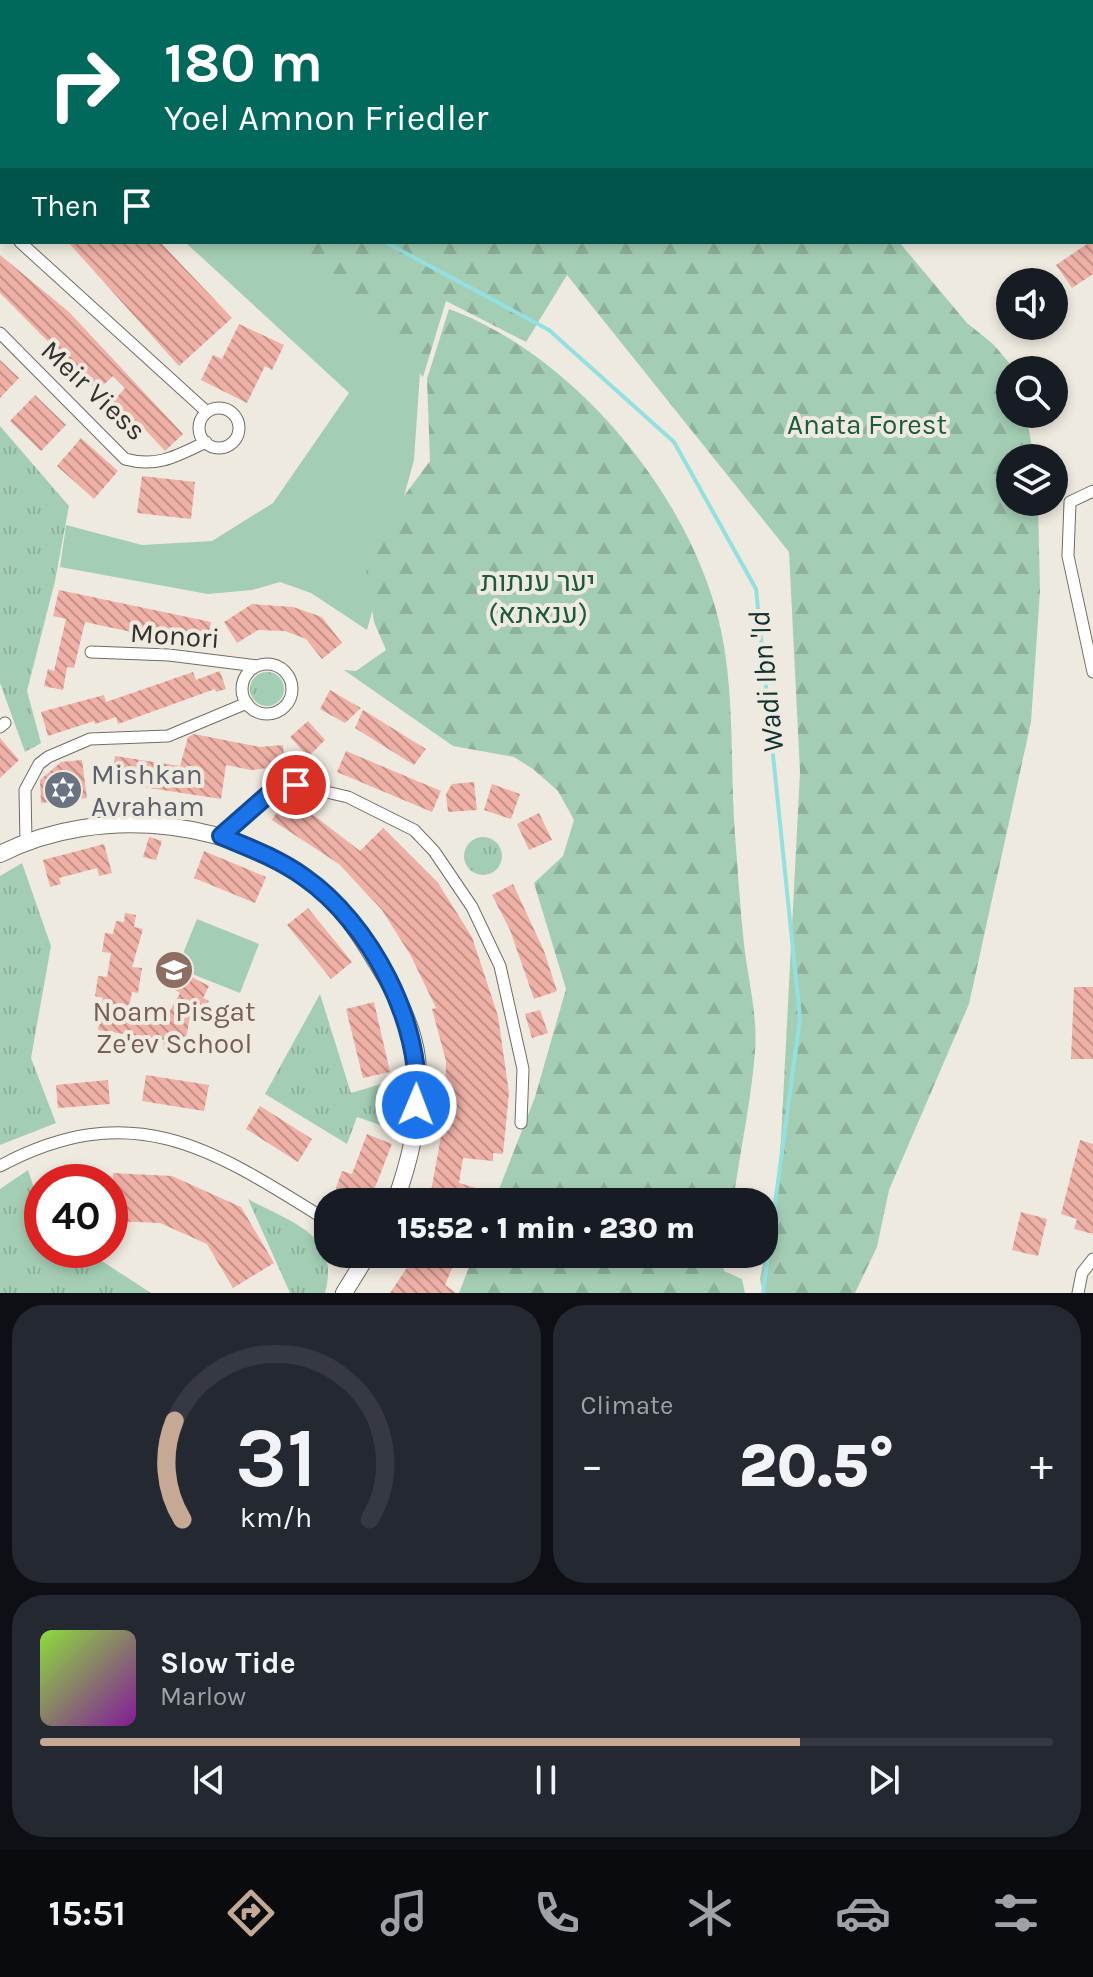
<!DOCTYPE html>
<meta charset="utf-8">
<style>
body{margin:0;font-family:Karla,Heebo,sans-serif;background:#242831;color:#f1f3f6;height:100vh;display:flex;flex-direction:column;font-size:30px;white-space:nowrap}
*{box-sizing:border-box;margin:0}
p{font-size:26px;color:#9ea1a6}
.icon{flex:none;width:44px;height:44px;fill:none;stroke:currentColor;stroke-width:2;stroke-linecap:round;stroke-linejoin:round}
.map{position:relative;height:1293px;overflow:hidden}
.details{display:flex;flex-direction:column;gap:12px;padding:12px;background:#0d0f14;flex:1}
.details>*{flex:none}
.banner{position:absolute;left:0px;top:0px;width:1094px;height:244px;box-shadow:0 4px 12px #0003;background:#00695c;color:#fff;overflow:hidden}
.fabs{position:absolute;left:996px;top:268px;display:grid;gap:16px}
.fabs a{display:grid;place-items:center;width:72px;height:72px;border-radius:50%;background:#171b24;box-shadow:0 4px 12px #0003;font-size:40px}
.speed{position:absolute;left:24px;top:1164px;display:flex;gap:16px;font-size:40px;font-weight:700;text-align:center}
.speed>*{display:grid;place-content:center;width:104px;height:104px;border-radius:50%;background:#171b24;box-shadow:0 4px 12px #0003;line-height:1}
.speed .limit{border:12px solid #d22;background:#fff;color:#111}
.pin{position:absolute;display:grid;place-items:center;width:68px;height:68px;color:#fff;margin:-34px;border:4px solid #fff;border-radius:50%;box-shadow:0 2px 8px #0007}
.me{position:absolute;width:88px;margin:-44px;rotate:1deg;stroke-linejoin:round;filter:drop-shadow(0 0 6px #0008)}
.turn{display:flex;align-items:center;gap:28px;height:168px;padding:0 32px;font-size:36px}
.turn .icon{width:104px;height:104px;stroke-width:2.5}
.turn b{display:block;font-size:56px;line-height:68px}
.then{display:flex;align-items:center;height:76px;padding:0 32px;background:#0003;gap:16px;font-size:30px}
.big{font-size:60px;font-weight:800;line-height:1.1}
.details .card{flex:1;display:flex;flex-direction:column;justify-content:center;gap:12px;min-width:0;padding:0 28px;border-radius:32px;background:#242831}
.details .dial{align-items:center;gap:0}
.dial svg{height:208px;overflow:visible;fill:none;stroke:#363941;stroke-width:7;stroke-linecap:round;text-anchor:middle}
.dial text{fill:#f1f3f6;stroke:none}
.song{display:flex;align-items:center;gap:24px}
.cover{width:96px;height:96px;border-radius:12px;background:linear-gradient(135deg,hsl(90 70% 55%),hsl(290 70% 35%))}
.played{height:8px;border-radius:4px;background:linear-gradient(90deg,#c6a995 75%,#363941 75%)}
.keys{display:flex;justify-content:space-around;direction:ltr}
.heat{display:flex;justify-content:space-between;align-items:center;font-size:44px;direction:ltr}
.details .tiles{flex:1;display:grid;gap:12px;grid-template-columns:1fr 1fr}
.card:last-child{grid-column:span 2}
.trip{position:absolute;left:314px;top:1188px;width:464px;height:80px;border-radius:32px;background:#171b24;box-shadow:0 4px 12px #0003;font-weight:800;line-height:80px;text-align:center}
.dock{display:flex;height:128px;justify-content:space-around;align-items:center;background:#090b0e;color:#9ea1a6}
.dock .icon{width:56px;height:56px}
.dock .on{color:#c6a995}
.dock b{font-size:36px;color:#f1f3f6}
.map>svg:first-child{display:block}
.grass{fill:#a4ceb4}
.forest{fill:url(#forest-firs)}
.park{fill:url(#park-tufts)}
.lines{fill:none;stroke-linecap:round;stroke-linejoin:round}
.stream{stroke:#93e0e1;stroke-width:4}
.building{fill:url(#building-back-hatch)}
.street-casing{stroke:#716d63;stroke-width:13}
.secondary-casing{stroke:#716d63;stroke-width:18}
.street{stroke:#fff;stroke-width:11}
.secondary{stroke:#fff;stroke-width:16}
.route-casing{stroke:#114b97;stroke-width:20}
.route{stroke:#1a73e8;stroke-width:14}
.labels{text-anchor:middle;stroke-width:8;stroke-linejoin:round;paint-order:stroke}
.street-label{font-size:28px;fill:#33312d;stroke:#efeadf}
.park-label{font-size:28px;fill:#1a5b3a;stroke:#efeadf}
.worship-label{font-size:28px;fill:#5b616d;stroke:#efeadf;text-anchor:start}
.education-label{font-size:28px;fill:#785e54;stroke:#efeadf}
.water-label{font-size:30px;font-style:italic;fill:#0b3333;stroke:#efeadf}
</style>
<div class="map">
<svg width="1093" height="1293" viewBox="0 0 1093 1293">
<defs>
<pattern id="forest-firs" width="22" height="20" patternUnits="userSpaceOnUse" patternTransform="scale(2)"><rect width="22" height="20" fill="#a4ceb4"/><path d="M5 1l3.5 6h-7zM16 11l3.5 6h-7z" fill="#8eb19b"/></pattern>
<pattern id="park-tufts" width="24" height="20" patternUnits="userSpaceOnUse" patternTransform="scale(2)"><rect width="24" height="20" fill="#a4ceb4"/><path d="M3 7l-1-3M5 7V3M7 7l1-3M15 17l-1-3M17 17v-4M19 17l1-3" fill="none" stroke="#8eb19b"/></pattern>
<pattern id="building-back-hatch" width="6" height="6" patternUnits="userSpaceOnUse" patternTransform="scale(2)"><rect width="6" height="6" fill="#efb0a6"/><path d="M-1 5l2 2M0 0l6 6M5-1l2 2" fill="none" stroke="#c29088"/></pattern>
</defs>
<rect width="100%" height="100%" fill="#efeadf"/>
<path class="grass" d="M185 242H312L422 343 414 460 367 630 311 593 280 582 252 590 208 594 60 567 66 525 142 545 212 541 273 503 349 393Z
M197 919 259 944 240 993 177 968Z"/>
<path class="forest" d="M53 0H385L387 2H56Z
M294 242H899L967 323 993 344 1011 365 1010 414H1026L1034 458H1010V502L1038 503 1040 591 1031 722 969 1004 889 1190 877 1247 855 1293H763L760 1279 779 1178 800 772 789 552 567 275 526 342 446 301 423 377Z
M449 309C577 356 696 502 722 635 735 701 730 769 735 835 738 871 740 908 744 944 748 980 758 1015 755 1052 751 1102 740 1152 733 1202H494L535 1097 566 989 534 883 563 856 574 820 558 791 533 769 514 757 453 746 344 670 356 671 386 650 374 622 363 551 430 461 427 379Z
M474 1254H722L724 1271 742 1279 745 1293H459Z"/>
<path class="park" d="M0 426 69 506 55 581 27 691 41 743 25 752 0 683Z
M250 689a17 17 0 1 1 34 0a17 17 0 1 1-34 0Z
M464 856a19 19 0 1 1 38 0a19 19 0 1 1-38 0Z
M22 863 51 946 31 1058 56 1123 0 1145V876Z
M320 994 351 1093 398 1079 395 1130 357 1117 347 1144 265 1094Z
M28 1170 42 1212V1250H85L151 1293H0V1189Z
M248 1199C292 1223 341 1234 325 1293H290Z"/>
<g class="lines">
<path class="stream" d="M63 0 65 2
M385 242 549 330 674 442 756 589 800 1018 763 1293"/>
</g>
<path class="building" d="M1093 240V274L1072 288 1056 265Z
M68 242H160L232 318 179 366Z
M0 255 69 312 183 434 165 451 138 422 133 427 111 404 125 388 113 376 97 391 0 293Z
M239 324 284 345 272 370 265 366 247 403 201 380 213 355 222 359Z
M0 360 19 378 0 398Z
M35 395 66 425 41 451 10 421Z
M81 438 118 471 94 499 57 466Z
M142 476 195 482 191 519 137 513Z
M59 590 211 622 207 642 174 638 173 641 85 622 74 668 67 667 63 690 44 686 48 669 54 671 66 619 53 616Z
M252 604 293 607 322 617 342 643 322 659 306 639 285 631 258 630 237 643 224 622Z
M220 671 226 689 216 692 215 689 118 724 116 717 95 724 94 721 48 736 41 712 104 695 106 702 193 672 196 680Z
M330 690 352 703 361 708 345 723 320 709Z
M363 710 426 749 414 765 355 728Z
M308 721 325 740 308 757 290 737Z
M194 734 260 747 283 745 285 766 251 770 226 765 221 799 111 782 115 756 180 766 188 737Z
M0 738 19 760 0 778Z
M346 751 441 791 432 812 337 772Z
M82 760 87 798 41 803 40 780 61 762Z
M474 782 477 810 448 812 446 794 452 784Z
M492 784 520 794 511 819 484 810Z
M284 800 316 817 360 851 383 828 438 883 472 937 498 1016 509 1093 503 1154 493 1153V1161L463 1158 459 1183 480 1189 476 1202H429L445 1115 446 1061 432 1009 436 1008 411 956 382 910 339 864 272 820Z
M539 813 552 840 529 850 517 824Z
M149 837 162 841 156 860 143 857Z
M104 844 112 873 99 876 97 868 59 878 61 884 50 887 43 860Z
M204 851 266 877 255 903 194 878Z
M513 884 544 951 557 991 534 999 510 930 492 895Z
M308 908 352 962 331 979 287 925Z
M125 913 136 915 134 927 143 929 132 967 142 968 138 993 132 992 128 1013 166 1018 180 993 174 989 180 978 187 982 190 976 209 986 203 998 209 1001 199 1019 190 1015 184 1053 163 1049 164 1040 98 1030 103 998 95 996 98 976 107 977 111 953 102 952 105 933 113 934 116 921 124 922Z
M1074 987H1093V1059H1071Z
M374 1002 390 1072 363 1078 346 1009Z
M540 1010 548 1033 532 1038 525 1014Z
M146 1075 209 1085 204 1111 142 1101Z
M108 1080 110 1104 58 1108 56 1085Z
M260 1106 312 1139 298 1162 246 1129Z
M367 1134 392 1144 372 1195 363 1192 359 1202H354L334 1194 342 1171 352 1174Z
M1080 1140 1093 1144V1234L1074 1229 1077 1219 1061 1214Z
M113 1173 172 1176 241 1207 274 1263 233 1288 207 1244 160 1223 111 1221Z
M1021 1212 1047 1219 1038 1256 1012 1250Z
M416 1254H458L445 1285 456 1293H390Z"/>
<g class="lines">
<defs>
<path id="street" d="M691 0 697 2
M0 228 2 229
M20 242 207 412
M0 333 125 459C157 468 177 456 206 442
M199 428a20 20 0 1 1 40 0a20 20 0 1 1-40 0Z
M1093 491 1070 502 1068 556 1093 672
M91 652 169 655 257 666
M242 689a25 25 0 1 1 50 0a25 25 0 1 1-50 0Z
M0 727 5 723
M221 836 270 793 296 785 348 797 414 830 434 851 472 907 500 966 523 1069 521 1123
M26 841 25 790 39 764 48 757 90 739 168 736 247 703
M0 1166C133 1095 213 1149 328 1221
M1078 1293 1082 1273 1093 1259"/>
<path id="secondary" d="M913 0 914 2
M895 2 896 0
M1092 186 1093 187
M0 854C101 803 242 818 326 895 347 914 363 940 377 963 395 992 413 1025 417 1058 423 1105 411 1158 395 1202
M344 1293 368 1254"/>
</defs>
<use href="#street" class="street-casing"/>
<use href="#secondary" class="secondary-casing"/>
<use href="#street" class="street"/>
<use href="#secondary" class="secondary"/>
</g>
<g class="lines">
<defs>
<path id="route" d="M296 785 270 793 221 836C250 848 279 859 304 877 370 923 424 1025 416 1105"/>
</defs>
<use href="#route" class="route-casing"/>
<use href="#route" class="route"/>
</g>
<defs>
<symbol id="synagogue-disc" viewBox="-11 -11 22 22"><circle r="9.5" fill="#6b7280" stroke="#efeadf"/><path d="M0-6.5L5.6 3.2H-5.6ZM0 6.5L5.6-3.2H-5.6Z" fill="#fff"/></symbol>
<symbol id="school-disc" viewBox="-11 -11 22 22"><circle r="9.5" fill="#8d6e63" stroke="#efeadf"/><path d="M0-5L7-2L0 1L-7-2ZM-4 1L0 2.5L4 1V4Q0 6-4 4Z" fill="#fff"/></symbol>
</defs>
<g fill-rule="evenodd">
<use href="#synagogue-disc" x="41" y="768" width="44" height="44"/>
<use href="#school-disc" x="152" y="948" width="44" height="44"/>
</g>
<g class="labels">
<g class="street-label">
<text transform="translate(94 390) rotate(43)" y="10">Meir Viess</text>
<text transform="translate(175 635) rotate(4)" y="10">Monori</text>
</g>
<g class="park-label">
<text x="867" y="434">Anata Forest</text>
<text x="538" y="591">יער ענתות<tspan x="538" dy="32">(ענאתא)</tspan></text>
</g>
<g class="worship-label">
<text x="91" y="784">Mishkan<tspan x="91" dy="32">Avraham</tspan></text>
</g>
<g class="education-label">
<text x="174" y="1021">Noam Pisgat<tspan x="174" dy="32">Ze'ev School</tspan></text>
</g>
<g class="water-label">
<text transform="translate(766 682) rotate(-96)" y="10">Wadi Ibn 'Id</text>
</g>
</g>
</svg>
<div class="fabs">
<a><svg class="icon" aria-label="sound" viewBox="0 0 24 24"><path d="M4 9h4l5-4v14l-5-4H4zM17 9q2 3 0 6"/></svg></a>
<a><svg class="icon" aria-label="search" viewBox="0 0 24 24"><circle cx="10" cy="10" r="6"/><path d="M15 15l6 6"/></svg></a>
<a><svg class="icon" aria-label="layers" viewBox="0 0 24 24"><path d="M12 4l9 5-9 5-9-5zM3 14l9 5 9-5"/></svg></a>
</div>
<div class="speed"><div class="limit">40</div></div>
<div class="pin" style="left:296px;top:785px;background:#d93025"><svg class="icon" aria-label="arrive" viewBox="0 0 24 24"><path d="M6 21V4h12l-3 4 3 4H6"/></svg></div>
<svg class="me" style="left:416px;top:1105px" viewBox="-20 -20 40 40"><circle r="17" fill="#1a73e8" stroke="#fff" stroke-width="3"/><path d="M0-11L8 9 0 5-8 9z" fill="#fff"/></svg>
<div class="trip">15:52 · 1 min · 230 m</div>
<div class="banner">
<div class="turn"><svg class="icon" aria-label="right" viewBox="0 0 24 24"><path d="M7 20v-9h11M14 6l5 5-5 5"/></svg><div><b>180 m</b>Yoel Amnon Friedler</div></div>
<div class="then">Then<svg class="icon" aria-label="arrive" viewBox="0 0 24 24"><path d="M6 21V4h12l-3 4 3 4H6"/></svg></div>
</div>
</div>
<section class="details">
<div class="tiles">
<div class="card dial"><svg viewBox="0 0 100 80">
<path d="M14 69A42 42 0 1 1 86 69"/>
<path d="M14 69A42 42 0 0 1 11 31" stroke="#c6a995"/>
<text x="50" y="56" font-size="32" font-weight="700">31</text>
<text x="50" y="72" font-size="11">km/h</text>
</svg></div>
<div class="card"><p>Climate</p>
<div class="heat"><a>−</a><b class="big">20.5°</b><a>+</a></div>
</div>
<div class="card">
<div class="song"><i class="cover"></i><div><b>Slow Tide</b><p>Marlow</p></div></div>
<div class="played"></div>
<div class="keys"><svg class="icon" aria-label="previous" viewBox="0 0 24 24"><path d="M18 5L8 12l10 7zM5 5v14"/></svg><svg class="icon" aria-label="pause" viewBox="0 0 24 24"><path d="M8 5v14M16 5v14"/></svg><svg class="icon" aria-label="next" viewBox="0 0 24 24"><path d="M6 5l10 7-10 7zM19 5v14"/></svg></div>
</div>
</div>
</section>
<nav class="dock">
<b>15:51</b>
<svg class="icon on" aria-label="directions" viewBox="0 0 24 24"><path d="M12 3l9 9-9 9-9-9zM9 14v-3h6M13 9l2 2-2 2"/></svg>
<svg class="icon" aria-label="music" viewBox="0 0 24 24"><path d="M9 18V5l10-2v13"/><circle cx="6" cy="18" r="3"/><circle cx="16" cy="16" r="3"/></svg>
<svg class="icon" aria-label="phone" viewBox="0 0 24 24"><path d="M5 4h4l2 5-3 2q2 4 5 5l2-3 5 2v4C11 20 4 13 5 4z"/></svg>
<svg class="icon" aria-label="climate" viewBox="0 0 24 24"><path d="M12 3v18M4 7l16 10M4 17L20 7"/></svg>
<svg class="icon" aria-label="car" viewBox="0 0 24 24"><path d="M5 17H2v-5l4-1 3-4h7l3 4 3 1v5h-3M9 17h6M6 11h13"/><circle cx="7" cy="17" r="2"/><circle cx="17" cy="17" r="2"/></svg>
<svg class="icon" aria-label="filters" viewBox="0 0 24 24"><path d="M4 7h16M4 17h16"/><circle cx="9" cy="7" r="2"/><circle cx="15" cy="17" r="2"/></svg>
</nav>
